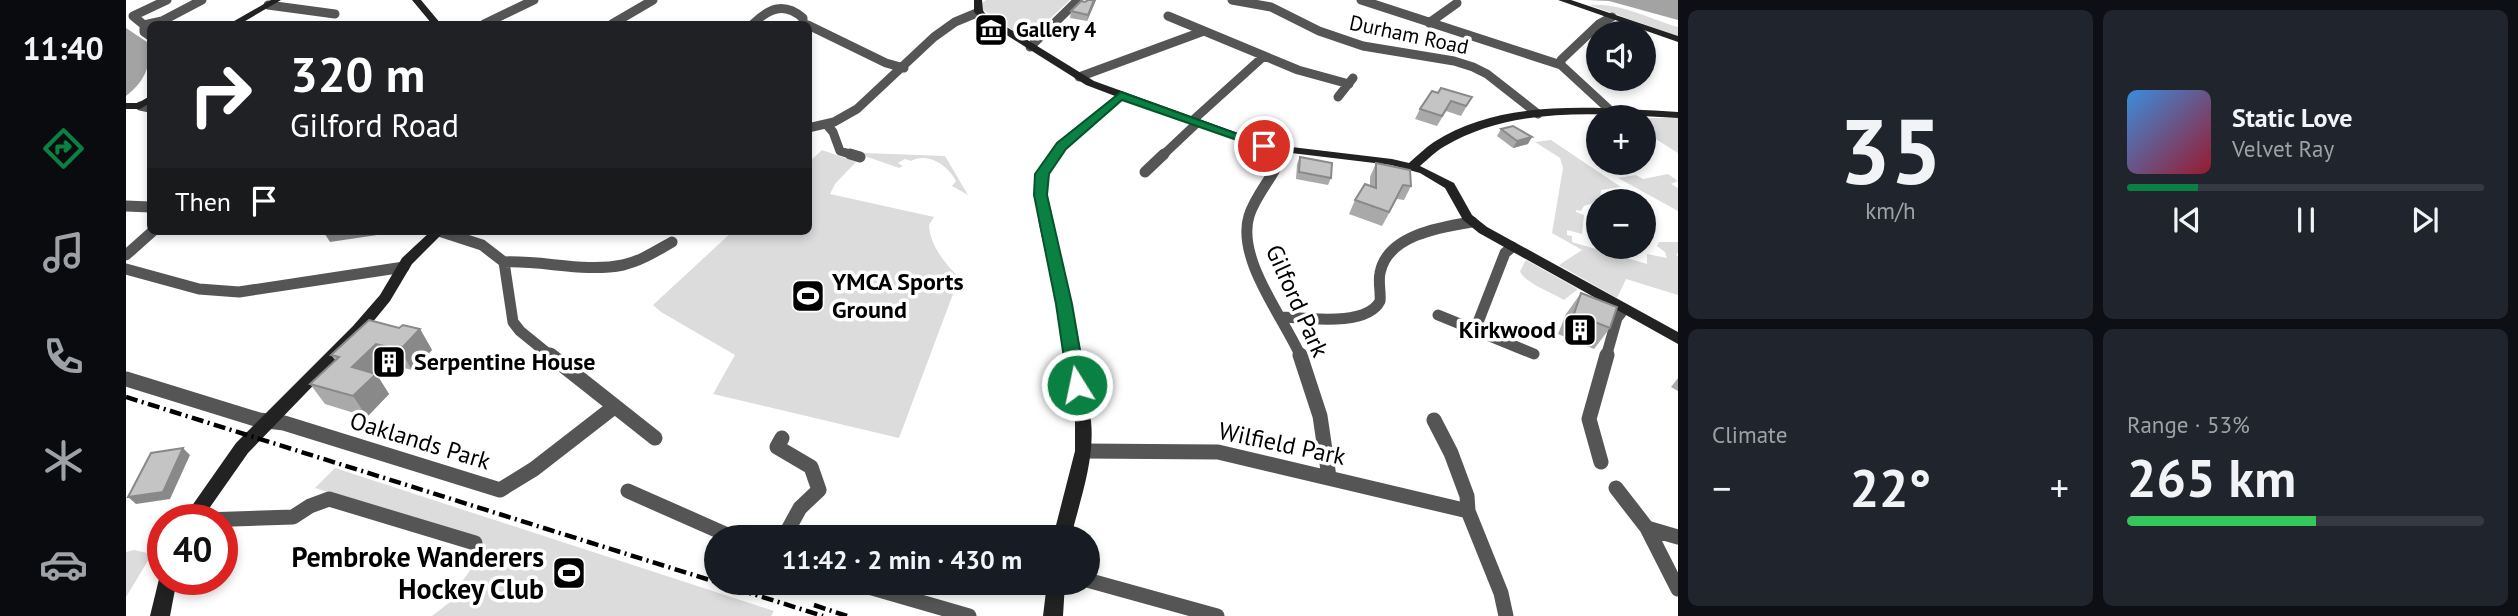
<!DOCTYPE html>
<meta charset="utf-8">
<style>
body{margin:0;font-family:"PT Sans",sans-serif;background:#20242c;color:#f1f3f6;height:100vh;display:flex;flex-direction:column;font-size:26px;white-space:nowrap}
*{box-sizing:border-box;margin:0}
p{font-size:23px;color:#9ea1a6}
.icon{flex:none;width:38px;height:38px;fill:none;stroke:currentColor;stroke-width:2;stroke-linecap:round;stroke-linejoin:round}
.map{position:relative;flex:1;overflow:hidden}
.panel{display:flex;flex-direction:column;gap:10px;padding:10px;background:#0d0f14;width:840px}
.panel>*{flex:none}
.banner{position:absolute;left:21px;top:21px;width:665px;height:214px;border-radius:10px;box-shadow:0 4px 10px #0003;background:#202124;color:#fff;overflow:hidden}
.fabs{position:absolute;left:1460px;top:21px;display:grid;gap:14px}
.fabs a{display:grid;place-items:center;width:70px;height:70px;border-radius:50%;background:#171b24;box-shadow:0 4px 10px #0003;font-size:35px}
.speed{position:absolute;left:21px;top:504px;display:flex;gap:14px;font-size:35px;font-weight:700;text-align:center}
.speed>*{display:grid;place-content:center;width:91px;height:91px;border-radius:50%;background:#171b24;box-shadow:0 4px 10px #0003;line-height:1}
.speed .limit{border:10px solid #d22;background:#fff;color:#111}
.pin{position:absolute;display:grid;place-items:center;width:60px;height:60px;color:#fff;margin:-30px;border:4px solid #fff;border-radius:50%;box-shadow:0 2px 7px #0007}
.me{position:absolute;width:77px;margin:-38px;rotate:350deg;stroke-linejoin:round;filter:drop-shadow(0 0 5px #0008)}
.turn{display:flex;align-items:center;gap:24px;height:147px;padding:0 28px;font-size:32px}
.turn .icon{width:91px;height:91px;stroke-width:2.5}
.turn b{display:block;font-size:49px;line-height:60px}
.then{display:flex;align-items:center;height:66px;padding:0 28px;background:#0003;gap:14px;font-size:26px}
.big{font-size:52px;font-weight:700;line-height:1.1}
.panel .tile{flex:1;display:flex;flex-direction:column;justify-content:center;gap:10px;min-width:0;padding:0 24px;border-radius:10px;background:#20242c}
.panel .dial{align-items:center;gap:0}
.dial b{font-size:91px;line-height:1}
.song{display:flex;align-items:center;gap:21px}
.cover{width:84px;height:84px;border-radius:10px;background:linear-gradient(135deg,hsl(210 70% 55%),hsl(350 70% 35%))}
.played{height:7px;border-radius:4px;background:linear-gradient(90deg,#0b8043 20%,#363941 20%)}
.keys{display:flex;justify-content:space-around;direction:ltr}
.heat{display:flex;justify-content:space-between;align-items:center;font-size:38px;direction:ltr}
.charge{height:10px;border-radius:5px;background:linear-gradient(90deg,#34c759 53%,#363941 0)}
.panel .tiles{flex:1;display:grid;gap:10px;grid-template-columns:repeat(2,1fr)}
.trip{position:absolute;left:578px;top:525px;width:396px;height:70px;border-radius:35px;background:#171b24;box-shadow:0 4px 10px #0003;font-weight:700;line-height:70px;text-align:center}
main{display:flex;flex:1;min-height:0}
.tab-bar{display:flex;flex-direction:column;width:126px;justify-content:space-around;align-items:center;background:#090b0e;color:#9ea1a6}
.tab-bar .icon{width:49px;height:49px}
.tab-bar .active{color:#0b8043}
.tab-bar b{font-size:32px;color:#f1f3f6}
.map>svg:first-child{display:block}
.green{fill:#dcdcdc}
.water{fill:#a3a3a3}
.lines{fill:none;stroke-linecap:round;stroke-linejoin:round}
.street-far2{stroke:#555;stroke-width:9}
.street-far1{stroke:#555;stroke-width:11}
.street{stroke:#555;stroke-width:15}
.secondary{fill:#222;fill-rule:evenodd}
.rail{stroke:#000;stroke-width:4.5;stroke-dasharray:12 4.5 2 4.5;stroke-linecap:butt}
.wall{fill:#a9a9a9}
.shaded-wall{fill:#898989}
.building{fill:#c4c4c4;stroke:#898989;stroke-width:2}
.route{fill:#0b8043;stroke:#07532c;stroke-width:2}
.labels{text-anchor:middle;stroke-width:7;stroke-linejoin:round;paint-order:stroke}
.far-poi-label{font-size:21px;font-weight:bold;fill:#000;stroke:#fff;text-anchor:start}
.far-street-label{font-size:21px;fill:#000;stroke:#fff}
.poi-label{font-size:24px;font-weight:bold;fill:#000;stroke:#fff;text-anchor:start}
.street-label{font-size:24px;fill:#000;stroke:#fff}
.near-poi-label{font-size:28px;font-weight:bold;fill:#000;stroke:#fff;text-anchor:end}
</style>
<main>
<nav class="tab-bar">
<b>11:40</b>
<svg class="icon active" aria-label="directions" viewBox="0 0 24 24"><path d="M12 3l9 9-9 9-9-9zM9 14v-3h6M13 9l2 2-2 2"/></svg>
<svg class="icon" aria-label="music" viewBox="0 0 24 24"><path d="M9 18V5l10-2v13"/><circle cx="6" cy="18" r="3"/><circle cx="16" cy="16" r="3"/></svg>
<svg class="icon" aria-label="phone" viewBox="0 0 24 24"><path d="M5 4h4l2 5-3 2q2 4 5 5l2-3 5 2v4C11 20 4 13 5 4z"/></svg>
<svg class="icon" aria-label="climate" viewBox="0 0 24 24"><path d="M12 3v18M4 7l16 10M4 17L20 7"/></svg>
<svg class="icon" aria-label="car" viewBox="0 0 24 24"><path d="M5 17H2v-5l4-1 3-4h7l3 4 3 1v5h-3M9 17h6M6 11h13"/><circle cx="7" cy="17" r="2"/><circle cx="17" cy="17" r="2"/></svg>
</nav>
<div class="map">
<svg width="1552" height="616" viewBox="0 0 1552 616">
<rect width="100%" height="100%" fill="#fff"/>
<path class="green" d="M860 0H944L901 40 856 9V3Z
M1463 5C1494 2 1524 19 1552 27V36Z
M1517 118H1552V153L1517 131Z
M1425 140 1495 187 1475 190 1474 201 1458 206 1455 211 1450 210V212L1458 215 1456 234 1441 230V235L1446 236V242L1521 264V254L1541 258 1539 252 1531 246 1533 242H1552V253L1550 254 1552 257V295L1500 279 1491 298 1433 265 1456 250 1426 233 1437 168 1434 158 1409 142Z
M696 150 730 162 709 184 704 194 808 217 803 225C804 246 819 263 833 278L773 438 587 394 609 355 535 312 527 305 607 231H682L683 162Z
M738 153 819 156 842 195 826 186 830 181C822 165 801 152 785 161L779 159 772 163 777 166 773 168 736 155Z
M1542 174 1552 181 1545 184 1552 188V211L1492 178 1510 175 1517 179Z
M1400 260 1452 289 1438 300C1427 293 1397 282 1394 271Z
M209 468 648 611 645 616H306L342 588 332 587 348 565 347 560H342L355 540 189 488Z
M8 550 26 554 0 597V552Z"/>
<path class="water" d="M1461 0H1552V20L1483 1Z
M0 28 24 44C24 68 19 81 0 96Z"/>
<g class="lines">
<path class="street-far2" d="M1106 0 1145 7 1193 31 1237 46 1328 61 1347 67 1361 74 1412 114
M1235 0 1435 65
M142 5 209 14
M1042 16 1172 70 1223 84
M1303 23 1331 3
M358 24 408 0
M486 24 527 0
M627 24C643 8 658 2 677 18V24
M18 25 36 21 76 0
M682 25 760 63 778 68
M24 36 18 32V25L7 16 41 0
M904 47 952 0
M1435 65V60L1473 24 1486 17
M1435 65 1486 112
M953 77 1078 31
M1212 97 1227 78
M14 106 24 108
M1066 121 1138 56
M701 125 707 132 714 151 730 156
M682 128 708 122 731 109 808 37 829 22 853 12
M1036 156 1071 123
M1156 156 1157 149"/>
<path class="street-far1" d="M724 154 734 157
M1156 154C1149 176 1130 193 1123 216 1110 259 1158 318 1175 357
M1019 172 1038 154
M0 206 24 207
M313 231 356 245 378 262 387 322 394 331 426 357
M0 255 27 231
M378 262C417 260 458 273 497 265 515 261 530 251 546 242
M0 269 73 289 113 292 278 267
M1312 315 1408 354
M1155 317C1181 318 1241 327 1254 301 1255 292 1252 282 1254 273 1261 235 1315 227 1346 222
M1349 330 1379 253 1386 247
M1480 357 1491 318 1498 309"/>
<path class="street" d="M424 355 529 438
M1174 355 1194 416 1203 477
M0 379 133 420 158 423 374 490 408 469 488 407
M1308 420 1325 453 1341 496 1342 511 1375 593 1380 616
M656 438 651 447 685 467 693 490 674 508 658 537
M957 451 1092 452 1342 511
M1475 462 1463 419 1481 355
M1490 488 1521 528
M502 491 606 537
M78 520 167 517 184 506 203 499 349 543
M1552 537 1521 528 1552 589
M961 580 1091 616
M729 583 843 616"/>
<path class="secondary" d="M145 0H155L114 24H103Z
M286 0H295L315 24H306Z
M848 0H856L857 11 861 15 968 81 1123 137 1157 146 1266 159 1283 163C1291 156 1299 148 1308 142 1378 97 1473 108 1552 112V118C1474 114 1389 105 1319 146 1310 151 1302 159 1294 166L1328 183 1346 215 1361 227 1552 332V344L1353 233 1337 220 1319 188 1294 173 1265 165 1157 152 1115 142 998 99C974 119 929 148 921 179 915 201 938 275 944 300 953 336 961 384 965 421 969 460 954 500 945 537H927L949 451V422L931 304 913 224 908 181 915 165 931 144 989 96 960 85 855 19 848 12Z
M1432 0H1445L1552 36V42Z
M24 96V103L14 109H0V103H12Z
M305 231H319L286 264 264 301 237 334 122 453 75 520H56L110 443 227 326 254 295 276 258Z
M37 572V579H51L44 616H24L33 579Z
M921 583H939L937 616H917Z"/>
<path class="rail" d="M0 397 590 582
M592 583 697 616
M688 605 721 616"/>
</g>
<path class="wall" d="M962 0H970L961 21 944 18 945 11Z
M1312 93 1346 97 1335 116 1320 111 1311 126 1289 119 1294 109Z
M1375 129 1402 144 1387 148 1371 136Z
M1174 157 1205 178 1202 185 1170 179 1171 164Z
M1250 163 1285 186 1278 200 1271 199 1256 226 1223 214 1229 200 1244 186V177Z
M1455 293 1484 328 1468 349 1432 334 1440 314Z
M273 328 294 329 306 350 286 370 262 364 251 375 263 394 241 417 199 404 184 384 209 360 205 355Z
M1552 378V391L1545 387Z"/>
<path class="shaded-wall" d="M968 0H970L961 21 962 15Z
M1406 137 1402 144 1387 148 1391 141Z
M197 231H278L204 242Z
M294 329 306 350 286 370 274 350Z
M250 344 262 364 251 375 263 394 241 417 227 396 226 367Z
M57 448 64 455 44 499 10 504 2 497Z"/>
<path class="building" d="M962 0H968L962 15 945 11 955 1 959 2Z
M1315 88 1346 97 1340 106 1325 101 1316 116 1294 109 1306 91 1312 93Z
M1387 126 1406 137 1391 141 1375 129Z
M1174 157 1206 163 1205 178 1173 172Z
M1250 163 1284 170 1285 186 1277 185 1263 212 1229 200 1239 184 1250 188Z
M1455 293 1491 307 1484 328 1448 314Z
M243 320 273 328 277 325 294 329 274 350 250 344 226 367 250 374 227 396 184 384 213 357 205 355Z
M57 448 37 492 2 497 25 453Z"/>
<path class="route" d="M995 92 1145 146 1138 150 1134 148 996 100 940 149 923 174 921 195 946 304 960 385 957 389H945L942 385 930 304 908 195 909 174 931 143Z"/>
<defs>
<symbol id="museum-square" viewBox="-11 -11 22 22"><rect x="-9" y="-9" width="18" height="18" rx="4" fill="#000" stroke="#fff"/><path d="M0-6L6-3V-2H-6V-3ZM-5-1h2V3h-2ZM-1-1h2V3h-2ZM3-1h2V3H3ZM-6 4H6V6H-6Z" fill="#fff"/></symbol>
<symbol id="stadium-square" viewBox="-11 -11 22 22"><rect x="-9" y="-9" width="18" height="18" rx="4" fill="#000" stroke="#fff"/><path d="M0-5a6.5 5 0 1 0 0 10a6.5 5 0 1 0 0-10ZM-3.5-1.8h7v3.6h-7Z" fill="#fff"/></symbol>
<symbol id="building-square" viewBox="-11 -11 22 22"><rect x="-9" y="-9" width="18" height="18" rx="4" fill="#000" stroke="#fff"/><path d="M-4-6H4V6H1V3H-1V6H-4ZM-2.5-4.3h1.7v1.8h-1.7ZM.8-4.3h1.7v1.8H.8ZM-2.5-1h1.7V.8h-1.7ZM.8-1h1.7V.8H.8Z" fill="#fff"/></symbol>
</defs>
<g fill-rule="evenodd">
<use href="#museum-square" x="846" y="11" width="38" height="38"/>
<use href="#stadium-square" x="663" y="277" width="38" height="38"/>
<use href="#building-square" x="1435" y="311" width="38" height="38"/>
<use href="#building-square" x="244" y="343" width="38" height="38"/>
<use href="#stadium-square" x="424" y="554" width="38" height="38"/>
</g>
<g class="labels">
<g class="far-poi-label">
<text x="890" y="37">Gallery 4</text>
</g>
<g class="far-street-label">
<text transform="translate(1283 35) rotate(12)" y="7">Durham Road</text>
</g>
<g class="poi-label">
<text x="706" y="290">YMCA Sports<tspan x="706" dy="28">Ground</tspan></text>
<text x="1430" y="338" text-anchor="end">Kirkwood</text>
<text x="288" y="370">Serpentine House</text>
</g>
<g class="street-label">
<text transform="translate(1171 301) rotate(66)" y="8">Gilford Park</text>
<text transform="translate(294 441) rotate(17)" y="8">Oaklands Park</text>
<text transform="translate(1156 444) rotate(12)" y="8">Wilfield Park</text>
</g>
<g class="near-poi-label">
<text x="418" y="567">Pembroke Wanderers<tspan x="418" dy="32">Hockey Club</tspan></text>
</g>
</g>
</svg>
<div class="fabs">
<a><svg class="icon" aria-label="sound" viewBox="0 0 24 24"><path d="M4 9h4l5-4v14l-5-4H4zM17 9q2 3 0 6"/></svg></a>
<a>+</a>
<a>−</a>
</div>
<div class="speed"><div class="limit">40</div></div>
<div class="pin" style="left:1138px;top:146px;background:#d93025"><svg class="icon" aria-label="arrive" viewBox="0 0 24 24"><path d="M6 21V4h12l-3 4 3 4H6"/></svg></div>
<svg class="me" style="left:951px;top:385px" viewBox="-20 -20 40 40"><circle r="17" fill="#0b8043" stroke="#fff" stroke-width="3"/><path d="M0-11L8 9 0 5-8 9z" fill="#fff"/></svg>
<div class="trip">11:42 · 2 min · 430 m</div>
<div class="banner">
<div class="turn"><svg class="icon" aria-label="right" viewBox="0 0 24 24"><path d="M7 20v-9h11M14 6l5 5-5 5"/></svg><div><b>320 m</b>Gilford Road</div></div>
<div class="then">Then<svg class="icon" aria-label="arrive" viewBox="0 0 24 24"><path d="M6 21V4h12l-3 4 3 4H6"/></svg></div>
</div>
</div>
<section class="panel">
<div class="tiles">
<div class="tile dial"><b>35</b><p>km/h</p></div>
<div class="tile">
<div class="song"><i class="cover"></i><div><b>Static Love</b><p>Velvet Ray</p></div></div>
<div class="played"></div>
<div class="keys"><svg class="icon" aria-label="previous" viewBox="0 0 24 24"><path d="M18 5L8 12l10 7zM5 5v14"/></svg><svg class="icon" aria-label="pause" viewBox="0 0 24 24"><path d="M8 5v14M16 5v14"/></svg><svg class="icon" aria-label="next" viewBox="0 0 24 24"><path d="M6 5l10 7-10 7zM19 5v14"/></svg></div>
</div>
<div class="tile"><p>Climate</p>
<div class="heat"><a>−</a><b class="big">22°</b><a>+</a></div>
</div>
<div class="tile"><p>Range · 53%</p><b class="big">265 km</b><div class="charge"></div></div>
</div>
</section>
</main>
